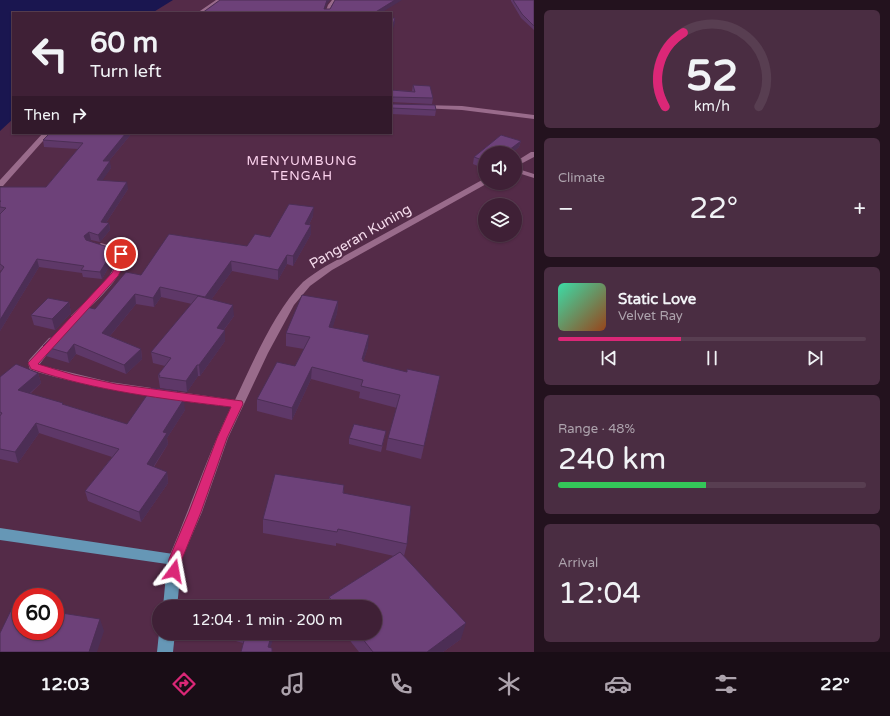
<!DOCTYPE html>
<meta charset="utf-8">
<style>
body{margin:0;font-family:"Varela Round",sans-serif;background:#4a2d42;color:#f1f3f6;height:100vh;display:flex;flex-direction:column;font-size:15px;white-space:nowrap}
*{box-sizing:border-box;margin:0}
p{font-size:13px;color:#ada3ad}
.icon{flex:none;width:22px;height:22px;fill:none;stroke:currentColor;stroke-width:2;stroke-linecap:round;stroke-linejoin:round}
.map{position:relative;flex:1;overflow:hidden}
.sheet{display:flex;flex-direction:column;gap:10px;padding:10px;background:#23121e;width:356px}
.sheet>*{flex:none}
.top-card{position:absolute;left:12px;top:12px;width:380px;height:122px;border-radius:0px;box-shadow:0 1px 3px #0004,0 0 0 1px #583e51;background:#3f2036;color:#f1f3f6;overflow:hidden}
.fabs{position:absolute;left:478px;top:146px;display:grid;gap:8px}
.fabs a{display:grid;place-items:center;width:44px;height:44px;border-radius:50%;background:#3f2036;box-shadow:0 1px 3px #0004,0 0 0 1px #583e51;font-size:20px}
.speed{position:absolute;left:12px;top:588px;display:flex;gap:8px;font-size:20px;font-weight:700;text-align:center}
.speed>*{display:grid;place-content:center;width:52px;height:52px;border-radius:50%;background:#3f2036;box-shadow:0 1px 3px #0004,0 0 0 1px #583e51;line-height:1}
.speed .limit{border:6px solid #d22;background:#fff;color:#111}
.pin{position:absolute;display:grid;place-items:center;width:34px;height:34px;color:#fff;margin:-17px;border:2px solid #fff;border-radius:50%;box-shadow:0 1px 4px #0007}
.me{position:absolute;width:44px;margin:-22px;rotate:13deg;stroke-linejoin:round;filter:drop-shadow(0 0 3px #0008)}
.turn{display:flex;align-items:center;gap:14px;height:84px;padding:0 12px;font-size:18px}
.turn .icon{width:52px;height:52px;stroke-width:2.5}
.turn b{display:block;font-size:28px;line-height:34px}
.then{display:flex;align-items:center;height:38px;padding:0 12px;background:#0003;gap:8px;font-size:15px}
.big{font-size:30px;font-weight:600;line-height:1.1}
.sheet .card{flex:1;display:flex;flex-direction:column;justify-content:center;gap:6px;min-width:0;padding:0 14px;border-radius:6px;background:#4a2d42}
.sheet .dial{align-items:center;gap:0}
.dial svg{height:104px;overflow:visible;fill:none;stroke:#583e51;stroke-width:7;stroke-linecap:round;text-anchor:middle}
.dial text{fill:#f1f3f6;stroke:none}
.song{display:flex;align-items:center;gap:12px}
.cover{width:48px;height:48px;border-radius:6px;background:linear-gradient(135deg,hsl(160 70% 55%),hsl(20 70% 35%))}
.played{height:4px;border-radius:2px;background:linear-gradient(90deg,#db2777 40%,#583e51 40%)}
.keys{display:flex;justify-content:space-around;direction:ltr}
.heat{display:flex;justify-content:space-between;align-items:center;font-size:22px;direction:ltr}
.charge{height:6px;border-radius:3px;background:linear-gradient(90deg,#34c759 48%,#583e51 0)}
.trip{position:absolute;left:152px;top:600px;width:230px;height:40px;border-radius:20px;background:#3f2036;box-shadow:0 1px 3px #0004,0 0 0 1px #583e51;font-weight:600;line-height:40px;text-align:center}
.tab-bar{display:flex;height:64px;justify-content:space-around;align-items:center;background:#190d16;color:#ada3ad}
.tab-bar .icon{width:28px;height:28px}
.tab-bar .selected{color:#db2777}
.tab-bar b{font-size:18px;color:#f1f3f6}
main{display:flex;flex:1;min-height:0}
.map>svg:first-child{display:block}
.water{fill:#1a1650}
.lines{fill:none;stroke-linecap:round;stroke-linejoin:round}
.street{fill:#996b8b;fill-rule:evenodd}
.primary{fill:#6697b6;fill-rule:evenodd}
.wall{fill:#5e3868}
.shaded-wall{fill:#4c2e55}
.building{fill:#6d4179;stroke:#4c2e55}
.route{fill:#db2777;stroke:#8e194d}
.labels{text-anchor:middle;stroke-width:4;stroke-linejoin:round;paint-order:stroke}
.far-quarter-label{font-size:13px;letter-spacing:1px;fill:#fcd3ee;stroke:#542b48}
.street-label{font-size:14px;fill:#f5dbec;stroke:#542b48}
</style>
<main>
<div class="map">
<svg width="534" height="652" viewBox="0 0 534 652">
<rect width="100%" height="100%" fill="#542b48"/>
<path class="water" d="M0 0H173L152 13H13V119L0 131Z"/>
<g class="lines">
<path class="street" d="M216 0H221L202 13H197Z
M332 0H337L332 5 329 13H325L328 5Z
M423 105 462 106 534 115V119L462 110 421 108 420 107Z
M43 133H50L3 186H0V180Z
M531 152H534V157L515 167V162Z
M515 168 534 174V178L515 172Z
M482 180H485V183H488L332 270 310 286 294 305 268 353 228 438 202 512 180 563 175 565 170 563 168 559C190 509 207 456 231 407 163 399 96 390 30 370L28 363 29 360 49 338 53 337 58 340 39 365 110 382 235 400C252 364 275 310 303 282 310 276 318 271 326 266Z
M101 243 118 248 124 252C132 271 91 306 79 318H73L71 316 73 314C89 298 115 279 117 255L112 252 98 248 97 246Z"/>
<path class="primary" d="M0 528 180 555 182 559 177 607H163L167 564 0 540Z
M159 633H175L173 652H157Z"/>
</g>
<path class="wall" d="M511 0H534V30L521 18 511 1Z
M413 85 433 98 432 104 391 102V90L412 91Z
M391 103 392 104 436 110 435 116 391 114Z
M50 133H132L109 161 111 168 102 180 128 189 106 223H109L110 230 100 242 91 240 89 241 115 256 102 279 83 277 82 273 39 267 0 331V273L1 271 0 270V187H46L78 149 44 147 43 140Z
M501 135 521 141 519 147 512 153H485V169L473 164 474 157Z
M313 216 309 225 311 234 293 266 287 264 278 280 232 271 211 300 234 316 224 330H225V341L200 376H198L187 392 160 388 158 375 165 366 153 363 151 352 192 304 161 297 154 307 136 304 110 336 141 349 142 359 126 374 76 354 69 363 46 356 43 346 141 275 247 246 270 237Z
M338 301 337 313 332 328 368 347 363 362 437 389 421 459 386 450 388 438 397 408 359 398 360 392 311 379 292 420 257 411V399L295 366 304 349 286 346V333Z
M69 302 71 313 55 330 34 325 31 315Z
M38 373 41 383 30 394 127 424 179 398 185 410 167 438 168 444 154 467 167 472 168 483 141 522 88 501 85 491 112 457 39 433 18 463 0 459V377Z
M386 431 381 452 349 444V438Z
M344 485V493L407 544 404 556 461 639 443 652H359L344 633H375V607H329V597L394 556 336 543V546L263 533V519Z
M232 633H275L270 647 243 643 232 640Z"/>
<path class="shaded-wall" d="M327 0H330L327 4 324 13V9Z
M395 0H402L381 13H374Z
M395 18V23L391 34V31Z
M126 133H132L104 167 103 161Z
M521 141 519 147 512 153H505Z
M110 161 111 168 98 187 97 180Z
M127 182 128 189 102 229 101 222Z
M314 207 313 216 305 233V224Z
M109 223 110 230 100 242 98 235Z
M311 225V234L293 266V256Z
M89 232 91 240 86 243 84 236Z
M114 249 115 256 102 279 100 272Z
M287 255V264L278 280V270Z
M37 259 39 267 0 331V320Z
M231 261 232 271 206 307 205 297Z
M160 287 161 297 154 307 153 298Z
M135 294 136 304 104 343 102 333Z
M338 301 337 313 329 340V327Z
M69 302 71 313 55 330 52 319Z
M233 305 234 316 217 339V328Z
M225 330V341L200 376 199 365Z
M369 335 368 347 363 363 362 359Z
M74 344 76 354 69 363 67 353Z
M141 349 142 359 126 374 124 365Z
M197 365 198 376 187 392 186 381Z
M312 367 311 379 292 420V408Z
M38 373 41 383 21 401 18 390Z
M178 391 180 402 175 397Z
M184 399 185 410 167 438 168 444 148 475 147 464 163 432Z
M36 423 39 433 18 463 15 452Z
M167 472 168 483 141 522 139 512Z
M100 619 104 631 97 652H89Z
M466 623 461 639 443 652H427Z
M272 633H275L269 652 268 647Z"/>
<path class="building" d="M220 0H327L324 9H330L335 0H395L374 13H202Z
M513 0H534V26L522 14Z
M391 18H395L391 31Z
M413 85 430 86 433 98 392 97 391 99V90L415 92Z
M391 103 392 104 435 105 436 110 391 108Z
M50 133H126L103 161H110L97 180 127 182 101 222 109 223 98 235 89 232 84 236 86 240 114 249 100 272 81 270 84 266 37 259 0 320V273L4 267 0 264V214L6 208 0 207V202L1 201H0V187H46L83 143 43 140Z
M501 135 521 141 505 153H485V161L474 157Z
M289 204 314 207 305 224 311 225 293 256 287 255 278 270 231 261 205 297 160 287 153 298 135 294 102 333 141 349 124 365 74 344 67 353 43 346 82 306 95 309 126 272 141 275 169 234 247 246 255 234 270 237Z
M302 295 338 301 329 327 369 335 362 359H363V361L407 372V369L440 376 424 446 388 438 400 395 361 386 363 380 312 367 292 408 257 399 277 362 295 366 310 337 286 333Z
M198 296 233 305 217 328 225 330 199 365H197L186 381 159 377 160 375H158L171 358 151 352Z
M48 298 69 302 52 319 31 315Z
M16 364 38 373 18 390 63 403 62 404 127 424 152 388 178 391 175 397 184 399 163 432 167 433 147 464 167 472 139 512 85 491 119 449 36 423 15 452 0 449V416L2 413 0 412V377Z
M354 424 386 431 382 446 349 438Z
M275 474 344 485 343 493 411 506 407 544 338 529 337 532 263 519Z
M400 552 466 623 427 652H373L358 633H375V607H337L329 597Z
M13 606 21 607V631H55V612L100 619 89 652H0V633Z
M244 633H272L268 647 272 648V652H241L246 633Z"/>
<path class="route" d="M121 251 125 254 124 265 118 276 38 364 74 375 116 384 242 401 243 404 227 438 201 512 182 559 179 575 174 577 169 575 168 571 169 559 189 512 217 438 231 407C164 399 96 391 31 369L28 363 112 273 116 265 117 254Z"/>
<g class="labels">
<g class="far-quarter-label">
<text x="302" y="165">MENYUMBUNG<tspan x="302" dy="15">TENGAH</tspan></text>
</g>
<g class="street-label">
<text transform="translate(360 236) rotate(-30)" y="5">Pangeran Kuning</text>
</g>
</g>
</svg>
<div class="fabs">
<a><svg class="icon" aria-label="sound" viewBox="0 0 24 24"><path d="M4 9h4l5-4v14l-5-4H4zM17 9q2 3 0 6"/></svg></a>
<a><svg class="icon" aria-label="layers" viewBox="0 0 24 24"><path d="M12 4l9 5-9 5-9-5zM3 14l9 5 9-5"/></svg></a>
</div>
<div class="speed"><div class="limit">60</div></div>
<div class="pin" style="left:121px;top:254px;background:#d93025"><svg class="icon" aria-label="arrive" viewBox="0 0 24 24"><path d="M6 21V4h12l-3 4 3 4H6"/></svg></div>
<svg class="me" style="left:174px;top:571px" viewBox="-20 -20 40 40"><path d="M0-17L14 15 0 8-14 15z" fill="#db2777" stroke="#fff" stroke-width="4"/></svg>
<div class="trip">12:04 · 1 min · 200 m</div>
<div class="top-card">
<div class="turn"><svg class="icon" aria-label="left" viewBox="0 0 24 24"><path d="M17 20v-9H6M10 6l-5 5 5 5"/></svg><div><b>60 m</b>Turn left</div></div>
<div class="then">Then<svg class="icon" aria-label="right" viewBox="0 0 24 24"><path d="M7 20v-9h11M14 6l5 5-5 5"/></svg></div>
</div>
</div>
<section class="sheet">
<div class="card dial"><svg viewBox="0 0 100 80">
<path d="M14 69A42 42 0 1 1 86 69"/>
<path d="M14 69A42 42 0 0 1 28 12" stroke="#db2777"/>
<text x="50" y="56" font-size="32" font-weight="700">52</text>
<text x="50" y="72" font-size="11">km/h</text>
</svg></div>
<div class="card"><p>Climate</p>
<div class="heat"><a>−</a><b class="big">22°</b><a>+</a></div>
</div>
<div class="card">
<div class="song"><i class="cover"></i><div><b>Static Love</b><p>Velvet Ray</p></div></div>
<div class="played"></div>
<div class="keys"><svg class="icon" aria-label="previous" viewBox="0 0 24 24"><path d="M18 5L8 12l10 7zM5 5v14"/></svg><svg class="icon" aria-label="pause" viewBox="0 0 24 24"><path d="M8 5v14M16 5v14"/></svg><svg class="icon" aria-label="next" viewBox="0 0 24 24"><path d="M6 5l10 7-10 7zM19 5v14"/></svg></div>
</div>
<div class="card"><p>Range · 48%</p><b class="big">240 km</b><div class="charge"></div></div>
<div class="card"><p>Arrival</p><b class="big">12:04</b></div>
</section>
</main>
<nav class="tab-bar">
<b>12:03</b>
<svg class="icon selected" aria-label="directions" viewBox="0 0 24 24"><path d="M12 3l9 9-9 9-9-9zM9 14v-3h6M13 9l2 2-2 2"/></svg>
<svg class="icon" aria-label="music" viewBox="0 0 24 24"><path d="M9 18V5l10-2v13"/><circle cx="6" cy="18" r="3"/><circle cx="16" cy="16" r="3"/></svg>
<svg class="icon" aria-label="phone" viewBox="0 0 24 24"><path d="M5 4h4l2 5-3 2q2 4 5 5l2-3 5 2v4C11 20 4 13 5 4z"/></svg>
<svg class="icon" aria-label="climate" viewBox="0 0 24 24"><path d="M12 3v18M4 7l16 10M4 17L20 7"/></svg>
<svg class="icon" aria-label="car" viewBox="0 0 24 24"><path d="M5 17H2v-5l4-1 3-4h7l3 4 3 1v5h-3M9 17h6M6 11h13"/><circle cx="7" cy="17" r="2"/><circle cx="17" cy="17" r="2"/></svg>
<svg class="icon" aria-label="filters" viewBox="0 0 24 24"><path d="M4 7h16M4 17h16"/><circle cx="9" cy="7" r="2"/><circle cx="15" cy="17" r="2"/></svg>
<b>22°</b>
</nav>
